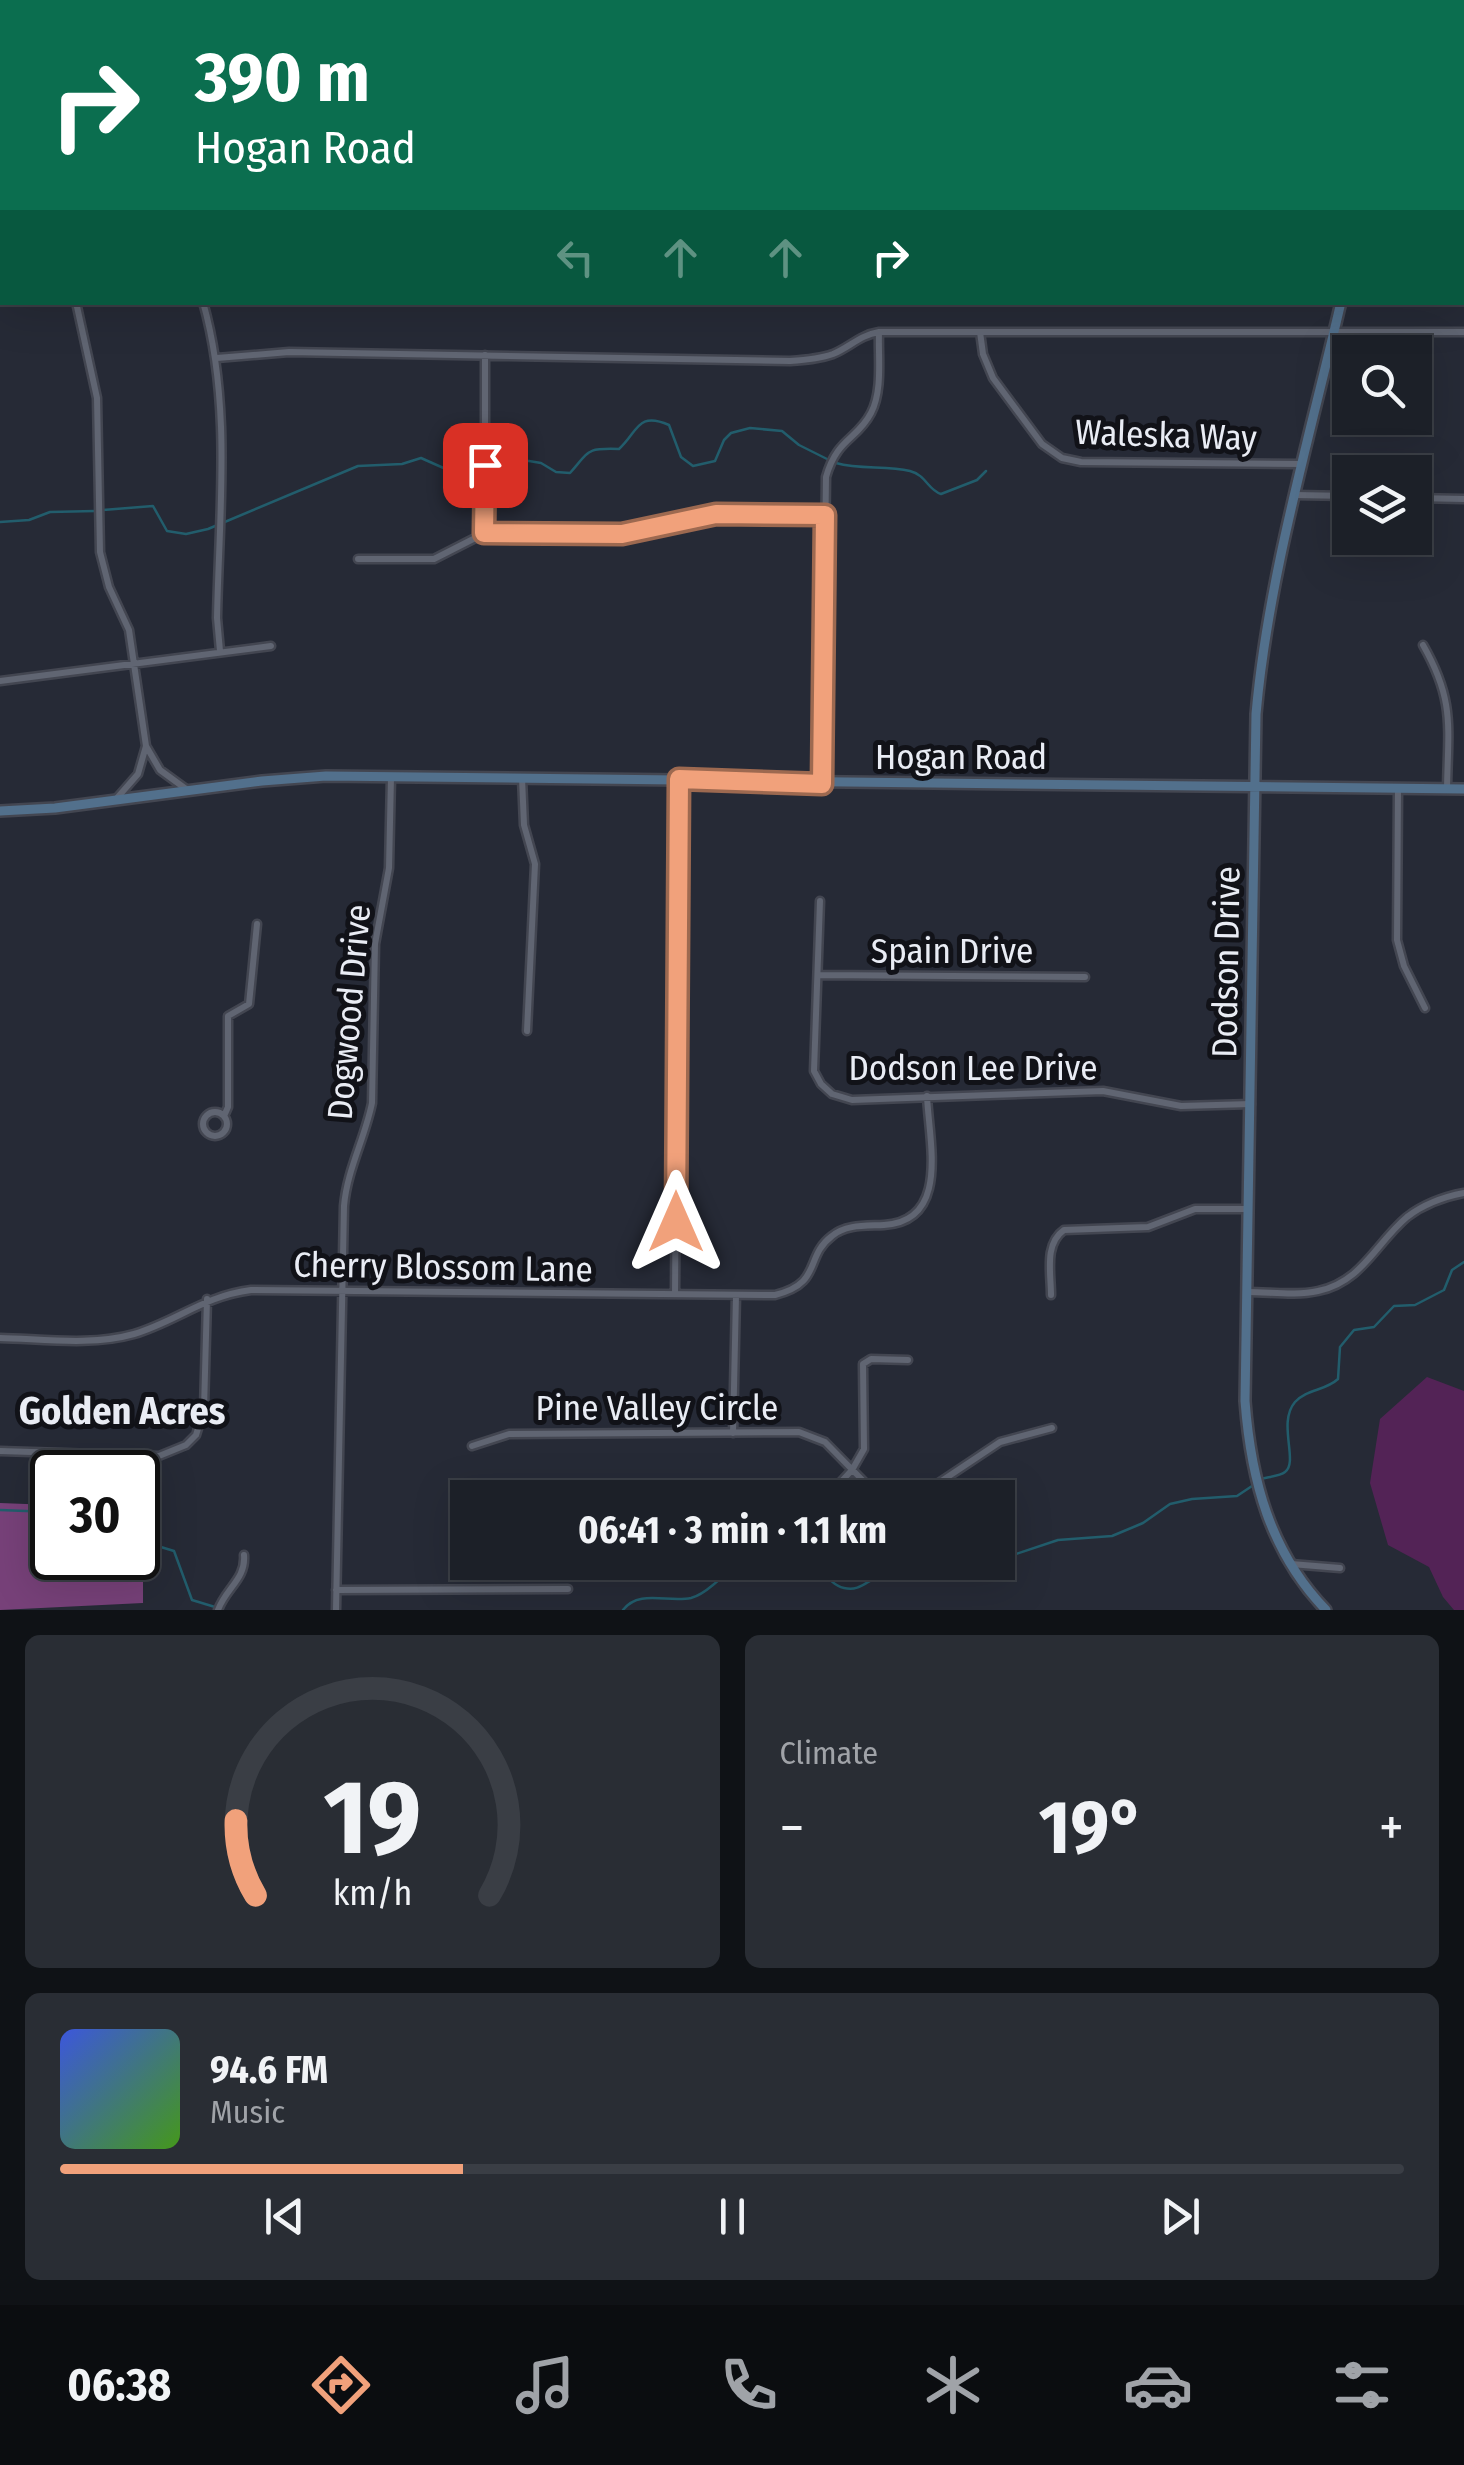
<!DOCTYPE html>
<meta charset="utf-8">
<style>
body{margin:0;font-family:"Fira Sans Condensed",sans-serif;background:#292d34;color:#f1f3f6;height:100vh;display:flex;flex-direction:column;font-size:38px;white-space:nowrap}
*{box-sizing:border-box;margin:0}
p{font-size:32px;color:#a0a3a8}
.icon{flex:none;width:55px;height:55px;fill:none;stroke:currentColor;stroke-width:2;stroke-linecap:round;stroke-linejoin:round}
.map{position:relative;height:1610px;overflow:hidden}
.sheet{display:flex;flex-direction:column;gap:25px;padding:25px;background:#0f1216;flex:1}
.sheet>*{flex:none}
.guide{position:absolute;left:0px;top:0px;width:1465px;height:305px;box-shadow:0 10px 40px #0002,0 0 0 2px #3a3e45;background:#0b6e4f;color:#fff;overflow:hidden}
.fabs{position:absolute;left:1332px;top:335px;display:grid;gap:20px}
.fabs a{display:grid;place-items:center;width:100px;height:100px;border-radius:0px;background:#1c2028;box-shadow:0 10px 40px #0002,0 0 0 2px #3a3e45;font-size:50px}
.speed{position:absolute;left:30px;top:1450px;display:flex;gap:20px;font-size:50px;font-weight:700;text-align:center}
.speed>*{display:grid;place-content:center;width:130px;height:130px;border-radius:50%;background:#1c2028;box-shadow:0 10px 40px #0002,0 0 0 2px #3a3e45;line-height:1}
.speed .limit{border:5px solid #111;border-radius:15px;background:#fff;color:#111}
.pin{position:absolute;display:grid;place-items:center;width:85px;height:85px;color:#fff;margin:-42px;border-radius:20px;box-shadow:0 5px 15px #0006}
.me{position:absolute;width:110px;margin:-55px;rotate:0deg;stroke-linejoin:round;filter:drop-shadow(0 0 8px #0008)}
.turn{display:flex;align-items:center;gap:35px;height:210px;padding:0 30px;font-size:45px}
.turn .icon{width:130px;height:130px;stroke-width:2.5}
.turn b{display:block;font-size:70px;line-height:85px}
.lanes{display:flex;align-items:center;height:95px;padding:0 30px;background:#0003;justify-content:center;gap:50px;direction:ltr}
.lanes .off{opacity:.35}
.big{font-size:75px;font-weight:700;line-height:1.1}
.sheet .tile{flex:1;display:flex;flex-direction:column;justify-content:center;gap:15px;min-width:0;padding:0 35px;border-radius:15px;background:#292d34}
.sheet .dial{align-items:center;gap:0}
.dial svg{height:260px;overflow:visible;fill:none;stroke:#3a3e45;stroke-width:7;stroke-linecap:round;text-anchor:middle}
.dial text{fill:#f1f3f6;stroke:none}
.song{display:flex;align-items:center;gap:30px}
.cover{width:120px;height:120px;border-radius:15px;background:linear-gradient(135deg,hsl(230 70% 55%),hsl(100 70% 35%))}
.played{height:10px;border-radius:5px;background:linear-gradient(90deg,#f1a17b 30%,#3a3e45 30%)}
.keys{display:flex;justify-content:space-around;direction:ltr}
.heat{display:flex;justify-content:space-between;align-items:center;font-size:55px;direction:ltr}
.sheet .tiles{flex:1;display:grid;gap:25px;grid-template-columns:1fr 1fr}
.tile:last-child{grid-column:span 2}
.trip{position:absolute;left:450px;top:1480px;width:565px;height:100px;border-radius:0px;background:#1c2028;box-shadow:0 10px 40px #0002,0 0 0 2px #3a3e45;font-weight:700;line-height:100px;text-align:center}
.dock{display:flex;height:160px;justify-content:space-around;align-items:center;background:#0b0d10;color:#a0a3a8}
.dock .icon{width:70px;height:70px}
.dock .active{color:#f1a17b}
.dock b{font-size:45px;color:#f1f3f6}
.map>svg:first-child{display:block}
.green{fill:#532356}
.forest{fill:#774179}
.lines{fill:none;stroke-linecap:round;stroke-linejoin:round}
.stream{stroke:#225d6c;stroke-width:2.5}
.street-casing{stroke:#434651;stroke-width:11}
.secondary-casing{stroke:#434651;stroke-width:14}
.street{stroke:#606572;stroke-width:6}
.secondary{stroke:#52708c;stroke-width:9}
.route-casing{stroke:#9d6950;stroke-width:25}
.route{stroke:#f1a17b;stroke-width:18}
.labels{text-anchor:middle;stroke-width:10;stroke-linejoin:round;paint-order:stroke}
.street-label{font-size:35px;fill:#e9ecf4;stroke:#111218}
.neighbourhood-label{font-size:38px;font-weight:bold;fill:#e9ecf4;stroke:#111218}
</style>
<div class="map">
<svg width="1464" height="1610" viewBox="0 0 1464 1610">
<rect width="100%" height="100%" fill="#262a36"/>
<path class="green" d="M1427 1377 1464 1391V1610H1454L1443 1597 1429 1567 1388 1545 1370 1483 1380 1419Z"/>
<path class="forest" d="M0 1503 52 1505V1558H138V1509H143V1603L0 1610Z"/>
<g class="lines">
<path class="stream" d="M833 0 835 2
M836 463C861 470 886 465 910 471 926 475 928 490 941 494L977 480 986 471
M103 510 153 506 167 531 186 534 208 529 358 466 402 464 421 458 448 470 483 459 529 461 541 463 556 472 570 473C591 449 587 448 619 449 638 432 637 411 669 425L681 457 693 466 715 461 724 440 731 433 750 428 782 431 799 445 829 460
M0 522 29 520 50 512 95 511
M1261 1479C1268 1477 1280 1476 1285 1472 1299 1462 1277 1423 1295 1402 1307 1389 1325 1391 1338 1379L1340 1347 1354 1330 1374 1327 1394 1306 1415 1305 1444 1290 1452 1270 1464 1262
M0 1510 52 1512
M138 1540 174 1551 192 1600 215 1607
M998 1560 1058 1540 1112 1536 1143 1523 1170 1504 1192 1499 1237 1496 1255 1484
M814 1562C823 1571 831 1585 844 1588 860 1592 867 1580 880 1576 916 1565 955 1574 991 1562
M623 1610C639 1589 668 1603 691 1598 706 1594 713 1583 725 1576 737 1570 750 1570 762 1562"/>
<defs>
<path id="street" d="M83 0 84 2
M203 0 206 2
M477 0 478 2
M672 0 674 2
M17 2 20 0
M1018 2V0
M0 22 2 18
M76 302 97 398 100 552 109 587 129 630 146 746 138 774 117 798
M203 302C232 404 219 514 217 618L220 651
M980 332 983 354 993 378 1042 444 1062 458 1081 462 1301 464
M217 358 289 352 790 361C805 360 819 359 833 354 850 347 860 335 879 332H1464
M1295 495 1350 496
M1415 498 1464 499
M485 533V355
M358 559H434L485 533H622L715 515H825
M1423 645C1455 701 1448 727 1447 789
M0 681 271 646
M146 746 160 770 186 789
M522 778 524 825 535 864 527 1031
M822 783 826 477C837 438 857 440 871 413 883 390 878 357 879 332
M1398 788 1397 940 1404 966 1425 1008
M820 901 814 1071 821 1084 832 1094 852 1100 1103 1091 1181 1106 1251 1104
M819 975 1085 977
M203 1124a12 12 0 1 1 24 0a12 12 0 1 1-24 0Z
M224 1116 228 1107V1016L249 1004 257 924
M1248 1292C1271 1292 1296 1296 1318 1291 1362 1282 1376 1243 1407 1217 1424 1204 1443 1197 1464 1193
M675 1294 679 780
M1051 1295C1051 1273 1044 1244 1064 1230L1148 1227 1195 1209H1248
M0 1338C43 1339 92 1346 134 1334 177 1321 204 1296 251 1290L775 1295C823 1283 804 1257 832 1236 846 1224 867 1226 884 1225 950 1221 929 1142 927 1096
M733 1433 736 1295
M472 1446 509 1434 799 1432 825 1442 880 1498
M0 1451 159 1456 186 1445 196 1435 204 1409 207 1299
M826 1498 852 1470 864 1449 863 1364 871 1359 908 1360
M916 1498 1000 1442 1052 1428
M1291 1564 1340 1568
M336 1590 568 1589
M218 1610C226 1588 246 1579 244 1555
M336 1610 344 1206C347 1170 365 1138 372 1103L375 944 389 868 391 777"/>
<path id="secondary" d="M1125 0 1136 2
M1446 2V0
M1462 31 1464 32
M0 811 55 808 262 781 326 776 1464 789
M1326 1610C1270 1552 1251 1480 1245 1401L1256 714C1268 578 1310 436 1341 302"/>
</defs>
<use href="#street" class="street-casing"/>
<use href="#secondary" class="secondary-casing"/>
<use href="#street" class="street"/>
<use href="#secondary" class="secondary"/>
</g>
<g class="lines">
<defs>
<path id="route" d="M485 465 484 533 622 534 716 514 825 515 822 784 679 779 676 1222"/>
</defs>
<use href="#route" class="route-casing"/>
<use href="#route" class="route"/>
</g>
<g class="labels">
<g class="street-label">
<text transform="translate(1166 435) rotate(2)" y="12">Waleska Way</text>
<text x="961" y="769">Hogan Road</text>
<text x="952" y="963">Spain Drive</text>
<text transform="translate(1226 962) rotate(-89)" y="12">Dodson Drive</text>
<text transform="translate(349 1012) rotate(-85)" y="12">Dogwood Drive</text>
<text x="973" y="1080">Dodson Lee Drive</text>
<text transform="translate(443 1267) rotate(1)" y="12">Cherry Blossom Lane</text>
<text x="657" y="1420">Pine Valley Circle</text>
</g>
<g class="neighbourhood-label">
<text x="122" y="1424">Golden Acres</text>
</g>
</g>
</svg>
<div class="fabs">
<a><svg class="icon" aria-label="search" viewBox="0 0 24 24"><circle cx="10" cy="10" r="6"/><path d="M15 15l6 6"/></svg></a>
<a><svg class="icon" aria-label="layers" viewBox="0 0 24 24"><path d="M12 4l9 5-9 5-9-5zM3 14l9 5 9-5"/></svg></a>
</div>
<div class="speed"><div class="limit">30</div></div>
<div class="pin" style="left:485px;top:465px;background:#d93025"><svg class="icon" aria-label="arrive" viewBox="0 0 24 24"><path d="M6 21V4h12l-3 4 3 4H6"/></svg></div>
<svg class="me" style="left:676px;top:1222px" viewBox="-20 -20 40 40"><path d="M0-17L14 15 0 8-14 15z" fill="#f1a17b" stroke="#fff" stroke-width="4"/></svg>
<div class="trip">06:41 · 3 min · 1.1 km</div>
<div class="guide">
<div class="turn"><svg class="icon" aria-label="right" viewBox="0 0 24 24"><path d="M7 20v-9h11M14 6l5 5-5 5"/></svg><div><b>390 m</b>Hogan Road</div></div>
<div class="lanes"><svg class="icon off" aria-label="left" viewBox="0 0 24 24"><path d="M17 20v-9H6M10 6l-5 5 5 5"/></svg><svg class="icon off" aria-label="ahead" viewBox="0 0 24 24"><path d="M12 20V5M6 11l6-6 6 6"/></svg><svg class="icon off" aria-label="ahead" viewBox="0 0 24 24"><path d="M12 20V5M6 11l6-6 6 6"/></svg><svg class="icon" aria-label="right" viewBox="0 0 24 24"><path d="M7 20v-9h11M14 6l5 5-5 5"/></svg></div>
</div>
</div>
<section class="sheet">
<div class="tiles">
<div class="tile dial"><svg viewBox="0 0 100 80">
<path d="M14 69A42 42 0 1 1 86 69"/>
<path d="M14 69A42 42 0 0 1 8 46" stroke="#f1a17b"/>
<text x="50" y="56" font-size="32" font-weight="700">19</text>
<text x="50" y="72" font-size="11">km/h</text>
</svg></div>
<div class="tile"><p>Climate</p>
<div class="heat"><a>−</a><b class="big">19°</b><a>+</a></div>
</div>
<div class="tile">
<div class="song"><i class="cover"></i><div><b>94.6 FM</b><p>Music</p></div></div>
<div class="played"></div>
<div class="keys"><svg class="icon" aria-label="previous" viewBox="0 0 24 24"><path d="M18 5L8 12l10 7zM5 5v14"/></svg><svg class="icon" aria-label="pause" viewBox="0 0 24 24"><path d="M8 5v14M16 5v14"/></svg><svg class="icon" aria-label="next" viewBox="0 0 24 24"><path d="M6 5l10 7-10 7zM19 5v14"/></svg></div>
</div>
</div>
</section>
<nav class="dock">
<b>06:38</b>
<svg class="icon active" aria-label="directions" viewBox="0 0 24 24"><path d="M12 3l9 9-9 9-9-9zM9 14v-3h6M13 9l2 2-2 2"/></svg>
<svg class="icon" aria-label="music" viewBox="0 0 24 24"><path d="M9 18V5l10-2v13"/><circle cx="6" cy="18" r="3"/><circle cx="16" cy="16" r="3"/></svg>
<svg class="icon" aria-label="phone" viewBox="0 0 24 24"><path d="M5 4h4l2 5-3 2q2 4 5 5l2-3 5 2v4C11 20 4 13 5 4z"/></svg>
<svg class="icon" aria-label="climate" viewBox="0 0 24 24"><path d="M12 3v18M4 7l16 10M4 17L20 7"/></svg>
<svg class="icon" aria-label="car" viewBox="0 0 24 24"><path d="M5 17H2v-5l4-1 3-4h7l3 4 3 1v5h-3M9 17h6M6 11h13"/><circle cx="7" cy="17" r="2"/><circle cx="17" cy="17" r="2"/></svg>
<svg class="icon" aria-label="filters" viewBox="0 0 24 24"><path d="M4 7h16M4 17h16"/><circle cx="9" cy="7" r="2"/><circle cx="15" cy="17" r="2"/></svg>
</nav>
